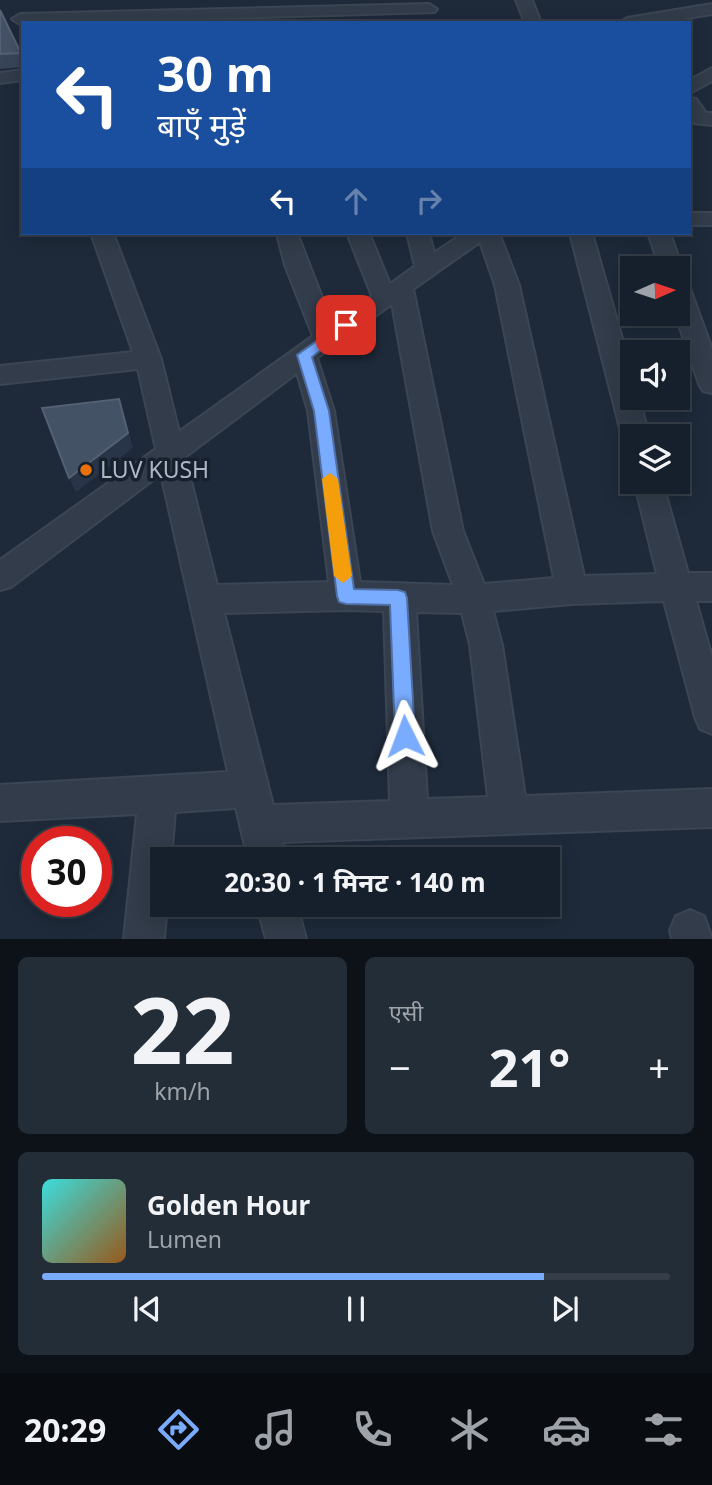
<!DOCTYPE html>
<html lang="hi">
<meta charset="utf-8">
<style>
body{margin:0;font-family:"Noto Sans","Noto Sans Devanagari",sans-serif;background:#232d38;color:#f1f3f6;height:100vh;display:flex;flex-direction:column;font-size:26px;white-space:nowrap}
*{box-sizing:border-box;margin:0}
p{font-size:23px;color:#9ea3a9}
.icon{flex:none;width:38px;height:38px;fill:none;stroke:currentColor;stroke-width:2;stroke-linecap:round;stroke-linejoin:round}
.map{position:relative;height:939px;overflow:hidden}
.side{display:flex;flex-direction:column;gap:18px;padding:18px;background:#0c1218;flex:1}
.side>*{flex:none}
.banner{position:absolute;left:21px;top:21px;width:670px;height:214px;border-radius:0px;box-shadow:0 4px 18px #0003,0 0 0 2px #353e48;background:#1a4fa0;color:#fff;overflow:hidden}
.needle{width:46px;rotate:87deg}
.buttons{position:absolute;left:620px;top:256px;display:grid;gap:14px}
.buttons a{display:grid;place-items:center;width:70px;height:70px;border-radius:0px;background:#16202c;box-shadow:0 4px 18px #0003,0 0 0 2px #353e48;font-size:35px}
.speed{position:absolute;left:21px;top:826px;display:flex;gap:14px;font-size:35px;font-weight:700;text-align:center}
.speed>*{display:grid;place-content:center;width:91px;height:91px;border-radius:50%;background:#16202c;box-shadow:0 4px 18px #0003,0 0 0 2px #353e48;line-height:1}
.speed .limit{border:10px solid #d22;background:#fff;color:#111}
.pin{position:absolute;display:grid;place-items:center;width:60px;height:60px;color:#fff;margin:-30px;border-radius:14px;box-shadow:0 4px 10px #0006}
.me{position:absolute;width:77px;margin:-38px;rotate:357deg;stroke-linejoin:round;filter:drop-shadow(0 0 5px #0008)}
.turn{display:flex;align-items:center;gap:24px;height:147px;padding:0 21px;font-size:32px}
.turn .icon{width:91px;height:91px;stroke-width:2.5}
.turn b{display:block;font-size:49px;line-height:60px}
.lanes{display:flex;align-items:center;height:66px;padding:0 21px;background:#0003;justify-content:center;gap:35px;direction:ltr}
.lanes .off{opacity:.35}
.big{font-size:52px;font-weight:700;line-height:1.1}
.side .tile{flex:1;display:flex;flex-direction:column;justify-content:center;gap:10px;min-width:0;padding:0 24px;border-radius:10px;background:#232d38}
.side .dial{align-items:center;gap:0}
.dial b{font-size:91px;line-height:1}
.song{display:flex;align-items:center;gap:21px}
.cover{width:84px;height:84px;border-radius:10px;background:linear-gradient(135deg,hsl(180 70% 55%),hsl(30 70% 35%))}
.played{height:7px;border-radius:4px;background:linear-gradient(90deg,#79abff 80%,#353e48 80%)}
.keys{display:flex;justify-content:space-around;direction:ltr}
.heat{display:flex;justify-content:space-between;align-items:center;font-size:38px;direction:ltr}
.side .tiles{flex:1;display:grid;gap:18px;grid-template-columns:1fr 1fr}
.tile:last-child{grid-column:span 2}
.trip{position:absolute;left:150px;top:847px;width:410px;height:70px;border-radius:0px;background:#16202c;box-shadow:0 4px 18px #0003,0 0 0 2px #353e48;font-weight:700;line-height:70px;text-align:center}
.tab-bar{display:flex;height:112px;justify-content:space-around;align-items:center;background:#090d12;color:#9ea3a9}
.tab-bar .icon{width:49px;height:49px}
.tab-bar .active{color:#79abff}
.tab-bar b{font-size:32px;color:#f1f3f6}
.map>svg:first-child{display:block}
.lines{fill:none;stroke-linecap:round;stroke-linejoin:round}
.minor-casing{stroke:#3b4553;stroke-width:4}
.minor{fill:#323c4a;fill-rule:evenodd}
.wall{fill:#384559}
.shaded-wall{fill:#283548}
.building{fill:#445265;stroke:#546174;stroke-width:2}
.route{fill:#79abff;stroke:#4f6fa6;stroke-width:2}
.slow{fill:#f59e0b}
.food-dot{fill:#e8710a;stroke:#17212e;stroke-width:2.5}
.labels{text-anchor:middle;stroke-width:7;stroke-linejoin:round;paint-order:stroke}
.poi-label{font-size:23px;fill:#acb6c7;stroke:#17212e;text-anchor:start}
</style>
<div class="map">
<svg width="712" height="939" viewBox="0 0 712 939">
<rect width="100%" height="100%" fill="#1e2a3a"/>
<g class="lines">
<defs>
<path id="minor" d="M516 0H532L541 23H525Z
M429 4 437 9 435 12 20 24 12 19 20 14Z
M712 4V14L657 23H619L627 18Z
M712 68V81L690 93V80Z
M23 70V80L0 83V73Z
M690 98 696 99 706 113H712V125L694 123 690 116Z
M690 213H712V225H690Z
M91 233H113L161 359 179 432 313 336 285 265 278 238 281 233H297L332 323 372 296 347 233H369L390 284 415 266 407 233H429L434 253 464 233H499L519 285 584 576 657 574 634 481H662L688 573H712V601H696L712 657V734L700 729 695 717 664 601 572 604 493 611 502 645 525 796 712 789V827L282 842 286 859H248L236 808 175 812 171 859H163V905H167L164 939H124L137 814 0 821V785L228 772 161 474 11 587 0 590V560L156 449 138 369 0 384V366L133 352ZM480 242 495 285 554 578 484 584 463 531 413 289ZM392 304 433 531 453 585 360 582 334 411 317 358ZM297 373 308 411 329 582 217 585 185 457ZM346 610 384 611 390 801 273 805 224 613ZM416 612 462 613 470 645 488 797 427 799Z
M570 233H592L632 373V397H639L649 436H632V445L626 443 622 436Z
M648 233H670L682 268 679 273 677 268H660Z
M677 279 685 281 689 286 712 349V393L703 391 699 384 675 313Z
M257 905H297L306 939H266Z
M690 910 704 916 712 939H672L670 930 676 916Z"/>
</defs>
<use href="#minor" class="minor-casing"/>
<use href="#minor" class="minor"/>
</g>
<path class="wall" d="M0 10 21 53 23 58V67L0 69Z"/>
<path class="shaded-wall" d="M119 399 133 448 76 492 69 478Z"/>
<path class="building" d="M0 10 21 53 0 54Z
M119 399 128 433 69 478 42 408Z"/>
<path class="route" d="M346 320 350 322V328L312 357 329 411 354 589 398 590 405 592 407 598 415 736 412 743 405 746 398 743 395 736 390 605 346 604 339 602 337 596 314 411 297 355Z"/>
<path class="slow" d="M330 473 338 479 352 576 343 583 334 576 322 479Z"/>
<circle class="food-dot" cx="86" cy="470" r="7"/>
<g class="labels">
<g class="poi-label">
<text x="100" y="478">LUV KUSH</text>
</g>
</g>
</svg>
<div class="buttons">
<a><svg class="needle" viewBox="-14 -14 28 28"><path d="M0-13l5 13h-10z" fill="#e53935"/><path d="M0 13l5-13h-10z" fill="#9ea3a9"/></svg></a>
<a><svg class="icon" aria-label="sound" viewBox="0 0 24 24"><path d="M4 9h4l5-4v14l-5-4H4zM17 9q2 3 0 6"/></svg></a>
<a><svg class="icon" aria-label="layers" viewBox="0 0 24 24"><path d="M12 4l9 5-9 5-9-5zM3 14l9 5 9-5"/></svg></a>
</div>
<div class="speed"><div class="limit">30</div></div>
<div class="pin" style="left:346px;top:325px;background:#d93025"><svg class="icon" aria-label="arrive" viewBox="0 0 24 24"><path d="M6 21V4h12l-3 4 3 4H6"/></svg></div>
<svg class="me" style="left:405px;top:736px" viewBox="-20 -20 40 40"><path d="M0-17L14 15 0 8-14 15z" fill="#79abff" stroke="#fff" stroke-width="4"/></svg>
<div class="trip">20:30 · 1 मिनट · 140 m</div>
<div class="banner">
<div class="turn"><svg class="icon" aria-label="left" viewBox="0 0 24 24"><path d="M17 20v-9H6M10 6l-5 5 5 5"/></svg><div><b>30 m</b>बाएँ मुड़ें</div></div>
<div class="lanes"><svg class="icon" aria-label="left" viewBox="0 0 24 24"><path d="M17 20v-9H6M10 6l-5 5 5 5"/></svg><svg class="icon off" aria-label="ahead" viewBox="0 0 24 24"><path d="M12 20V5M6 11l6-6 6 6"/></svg><svg class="icon off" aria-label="right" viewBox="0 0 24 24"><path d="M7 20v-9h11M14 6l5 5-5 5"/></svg></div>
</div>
</div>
<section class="side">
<div class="tiles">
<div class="tile dial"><b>22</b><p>km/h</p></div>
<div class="tile"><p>एसी</p>
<div class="heat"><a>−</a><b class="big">21°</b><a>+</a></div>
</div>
<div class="tile">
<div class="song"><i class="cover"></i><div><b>Golden Hour</b><p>Lumen</p></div></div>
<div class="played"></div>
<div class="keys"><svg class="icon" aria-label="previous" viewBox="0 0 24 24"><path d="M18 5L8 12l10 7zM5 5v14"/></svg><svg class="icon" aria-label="pause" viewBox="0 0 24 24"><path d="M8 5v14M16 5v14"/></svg><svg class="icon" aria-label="next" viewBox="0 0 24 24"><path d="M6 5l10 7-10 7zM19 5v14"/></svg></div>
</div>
</div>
</section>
<nav class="tab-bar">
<b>20:29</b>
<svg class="icon active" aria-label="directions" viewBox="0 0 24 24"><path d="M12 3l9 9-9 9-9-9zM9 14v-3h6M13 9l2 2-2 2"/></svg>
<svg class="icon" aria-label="music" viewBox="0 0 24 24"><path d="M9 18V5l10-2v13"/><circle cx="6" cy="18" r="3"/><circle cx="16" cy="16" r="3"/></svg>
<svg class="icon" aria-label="phone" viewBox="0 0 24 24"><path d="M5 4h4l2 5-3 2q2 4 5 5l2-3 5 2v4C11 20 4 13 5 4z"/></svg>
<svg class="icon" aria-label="climate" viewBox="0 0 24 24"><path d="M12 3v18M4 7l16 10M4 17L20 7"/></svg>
<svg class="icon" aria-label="car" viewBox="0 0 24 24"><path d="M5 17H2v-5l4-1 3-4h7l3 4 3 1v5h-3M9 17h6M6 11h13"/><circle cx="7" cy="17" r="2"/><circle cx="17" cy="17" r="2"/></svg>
<svg class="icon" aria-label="filters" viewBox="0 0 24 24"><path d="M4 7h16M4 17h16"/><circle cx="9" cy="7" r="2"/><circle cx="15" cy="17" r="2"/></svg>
</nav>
